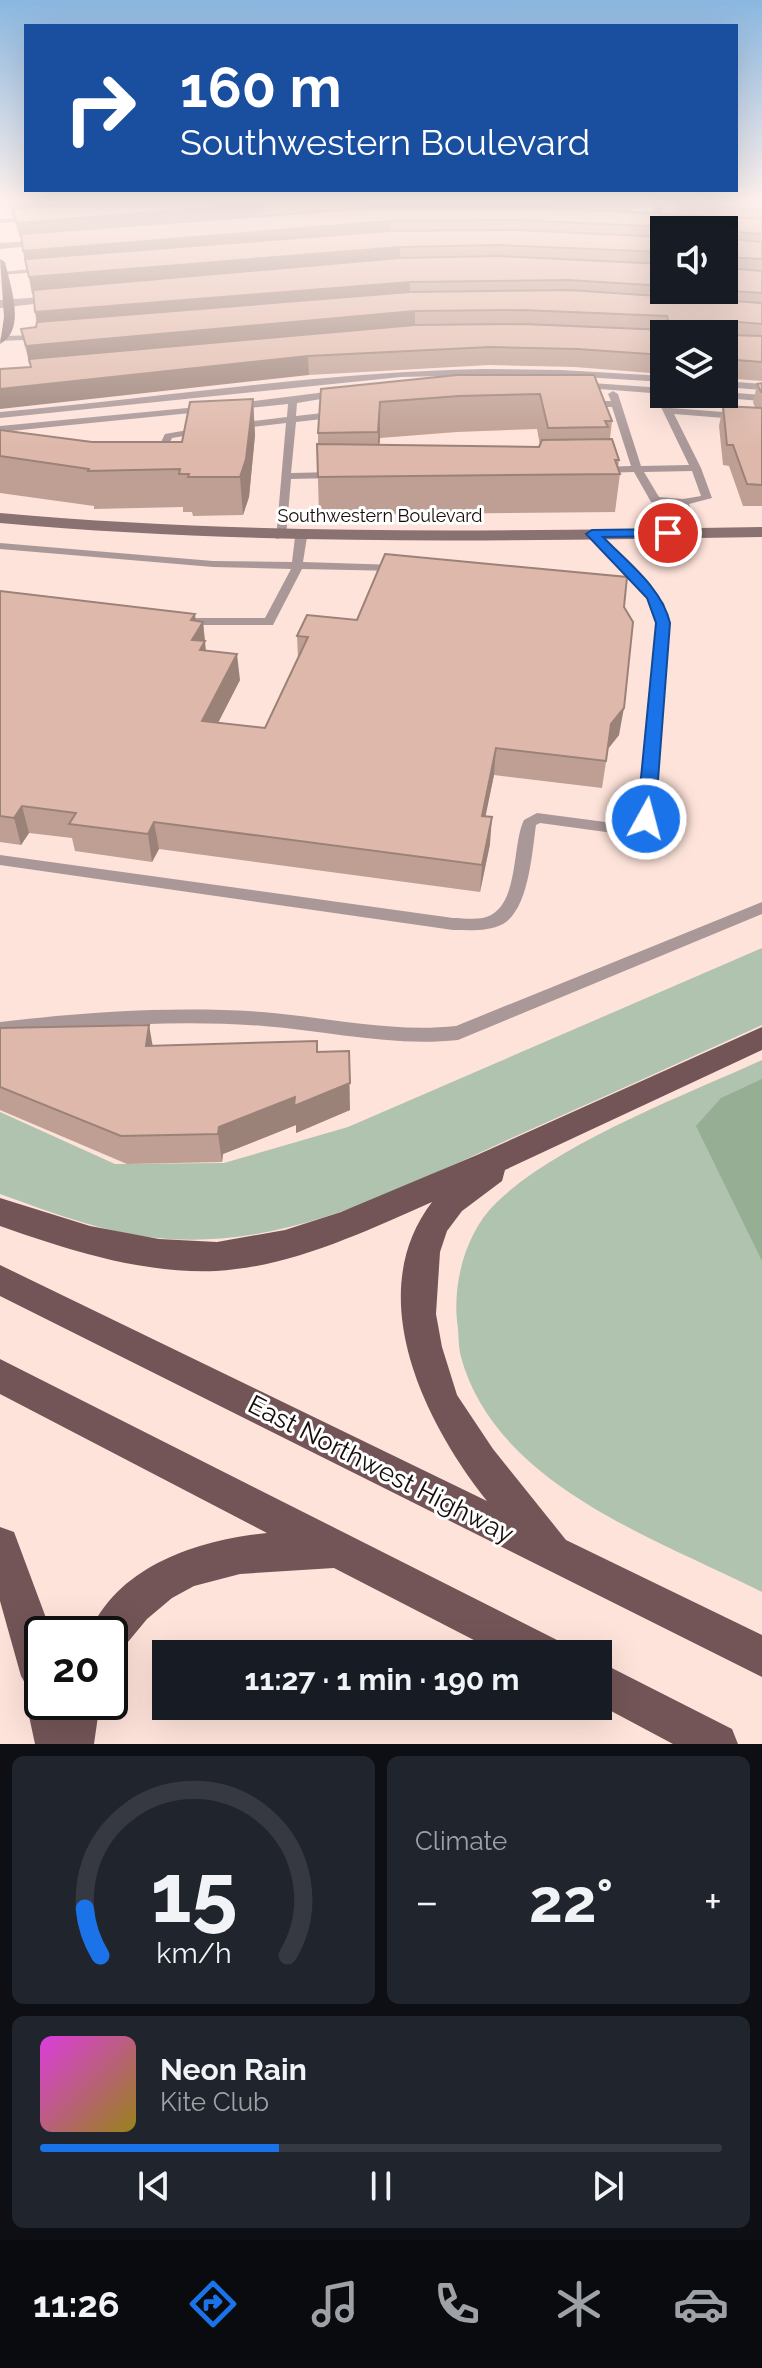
<!DOCTYPE html>
<meta charset="utf-8">
<style>
body{margin:0;font-family:Raleway,sans-serif;background:#20242c;color:#f1f3f6;height:100vh;display:flex;flex-direction:column;font-size:30px;white-space:nowrap}
*{box-sizing:border-box;margin:0}
p{font-size:26px;color:#9ea1a6}
.icon{flex:none;width:44px;height:44px;fill:none;stroke:currentColor;stroke-width:2;stroke-linecap:round;stroke-linejoin:round}
.map{position:relative;height:1744px;overflow:hidden}
.side{display:flex;flex-direction:column;gap:12px;padding:12px;background:#0d0f14;flex:1}
.side>*{flex:none}
.hud{position:absolute;left:24px;top:24px;width:714px;height:168px;border-radius:0px;box-shadow:0 8px 32px #0002;background:#1a4fa0;color:#fff;overflow:hidden}
.tools{position:absolute;left:650px;top:216px;display:grid;gap:16px}
.tools a{display:grid;place-items:center;width:88px;height:88px;border-radius:0px;background:#171b24;box-shadow:0 8px 32px #0002;font-size:40px}
.speed{position:absolute;left:24px;top:1616px;display:flex;gap:16px;font-size:40px;font-weight:700;text-align:center}
.speed>*{display:grid;place-content:center;width:104px;height:104px;border-radius:50%;background:#171b24;box-shadow:0 8px 32px #0002;line-height:1}
.speed .limit{border:4px solid #111;border-radius:12px;background:#fff;color:#111}
.pin{position:absolute;display:grid;place-items:center;width:68px;height:68px;color:#fff;margin:-34px;border:4px solid #fff;border-radius:50%;box-shadow:0 2px 8px #0007}
.me{position:absolute;width:88px;margin:-44px;rotate:7deg;stroke-linejoin:round;filter:drop-shadow(0 0 6px #0008)}
.turn{display:flex;align-items:center;gap:28px;height:168px;padding:0 24px;font-size:36px}
.turn .icon{width:104px;height:104px;stroke-width:2.5}
.turn b{display:block;font-size:56px;line-height:68px}
.big{font-size:60px;font-weight:700;line-height:1.1}
.side .tile{flex:1;display:flex;flex-direction:column;justify-content:center;gap:12px;min-width:0;padding:0 28px;border-radius:12px;background:#20242c}
.side .dial{align-items:center;gap:0}
.dial svg{height:208px;overflow:visible;fill:none;stroke:#363941;stroke-width:7;stroke-linecap:round;text-anchor:middle}
.dial text{fill:#f1f3f6;stroke:none}
.song{display:flex;align-items:center;gap:24px}
.cover{width:96px;height:96px;border-radius:12px;background:linear-gradient(135deg,hsl(300 70% 55%),hsl(50 70% 35%))}
.played{height:8px;border-radius:4px;background:linear-gradient(90deg,#1a73e8 35%,#363941 35%)}
.keys{display:flex;justify-content:space-around;direction:ltr}
.heat{display:flex;justify-content:space-between;align-items:center;font-size:44px;direction:ltr}
.side .tiles{flex:1;display:grid;gap:12px;grid-template-columns:1fr 1fr}
.tile:last-child{grid-column:span 2}
.trip{position:absolute;left:152px;top:1640px;width:460px;height:80px;border-radius:0px;background:#171b24;box-shadow:0 8px 32px #0002;font-weight:700;line-height:80px;text-align:center}
.tabs{display:flex;height:128px;justify-content:space-around;align-items:center;background:#090b0e;color:#9ea1a6}
.tabs .icon{width:56px;height:56px}
.tabs .selected{color:#1a73e8}
.tabs b{font-size:36px;color:#f1f3f6}
.map>svg:first-child{display:block}
.green{fill:#b0c3ae}
.forest{fill:#96ae93}
.lines{fill:none;stroke-linecap:round;stroke-linejoin:round}
.lane{fill:#aa9899;fill-rule:evenodd}
.street{fill:#aa9899;fill-rule:evenodd}
.secondary{fill:#8a7172;fill-rule:evenodd}
.primary{fill:#735557;fill-rule:evenodd}
.wall{fill:#bf9f93;fill-rule:evenodd}
.shaded-wall{fill:#9b8278}
.building{fill:#deb9ab;stroke:#9b8278;stroke-width:2}
.route{fill:#1a73e8;stroke:#114b97;stroke-width:2}
.labels{text-anchor:middle;stroke-width:6;stroke-linejoin:round;paint-order:stroke}
.far-street-label{font-size:18px;fill:#150c09;stroke:#fff}
.near-street-label{font-size:26px;fill:#150c09;stroke:#fff}
</style>
<div class="map">
<svg width="762" height="1744" viewBox="0 0 762 1744">
<rect width="100%" height="100%" fill="#fee3da"/>
<path class="green" d="M762 948V1025C679 1063 596 1100 514 1137 404 1187 293 1247 169 1239 109 1235 56 1214 0 1194V1112L115 1164 224 1163 348 1127Z
M762 1060V1592C655 1538 496 1485 461 1357 458 1346 459 1332 457 1321 453 1281 466 1232 496 1203 556 1144 683 1096 762 1060Z"/>
<path class="forest" d="M762 1079V1261L696 1126 721 1098Z"/>
<g class="lines">
<path class="lane" d="M35 218 33 221 0 223V219Z
M49 267 52 271 0 275 3 272Z
M43 335 47 337 46 339 0 341 1 336Z
M484 369 561 370 664 376V382L535 374 401 377 0 418V412C161 398 322 372 484 369Z
M724 381 762 384V390L724 387Z
M577 382 664 388V394L574 387V383Z
M342 390 345 391V395L297 403 296 416 340 411 345 414 340 417 296 422 291 473 336 472 341 475 336 478 291 479 286 537 276 539 286 423 236 429 231 426 236 423 287 417 288 404 231 410 226 407 231 404Z
M613 391 618 394 641 466 689 465 660 405 662 403H668L671 408 762 415V421L674 414 701 468 712 498 689 504 700 533 698 535 688 533 679 505 651 502 634 472 599 473 594 470 599 467 631 466 612 407H583L578 404 583 401H611L608 394ZM692 471 701 496 683 499 659 497 644 472Z
M724 392 762 395V401L710 397 705 394Z
M208 406 211 407V411L0 432V426Z
M205 427 210 430 208 432 172 438 161 462 152 460 165 434Z
M588 532H596L664 603 669 623 654 819 645 831 628 835 540 823 536 825C532 852 529 909 503 924 488 932 469 930 453 930L0 865V855L453 918C465 918 481 921 491 915 519 900 512 844 524 820L537 813 628 825 635 824 638 819 657 623 654 606 588 536Z
M301 534 307 537 303 562 397 565 403 568 397 571 302 569 273 625H181L177 624V618H265L291 569 213 567 0 549V543L213 561 292 562 295 537Z
M762 902V914L458 1040C392 1047 329 1031 263 1026 175 1019 87 1026 0 1036V1022C87 1012 174 1006 262 1012 327 1017 390 1033 456 1026Z"/>
<path class="street" d="M654 202H664L660 222 655 225 650 222Z
M57 239 53 244 0 249V243Z
M71 295 73 297 67 300 0 308V300Z"/>
<path class="secondary" d="M0 259 5 262C10 285 27 330 0 344L4 317Z
M0 513C254 536 507 531 762 527V537C507 541 254 546 0 523Z"/>
<path class="primary" d="M762 1027V1050L505 1170 502 1181 462 1211 447 1231 440 1252 436 1314 442 1347 457 1395 493 1449 566 1540 762 1635V1677L0 1296V1265L487 1501C425 1423 361 1295 432 1202 364 1232 291 1267 216 1271 142 1274 68 1250 0 1226V1198L90 1226 159 1239 217 1242 285 1230 341 1212 477 1155Z
M0 1359 557 1640 563 1654H501L334 1568 240 1574 194 1586 172 1598 147 1619 123 1648 110 1654V1634H89C118 1565 199 1540 267 1533L0 1394Z
M0 1527 14 1532 52 1634H42V1702H100L94 1744H35L26 1702 30 1692 21 1676 0 1601Z
M598 1661 732 1729 738 1744H673L598 1704Z"/>
</g>
<path class="wall" d="M8 202H634L632 212 675 214 677 202H762V381L724 378V334H664V374L575 367 489 365 309 375 31 367 25 347 21 329 36 327 37 323 33 294 26 267 22 238H20ZM664 230H724V290H664Z
M594 375 612 421 610 439 619 460 618 469 620 474 615 512 319 515 317 444H318V433L321 389ZM537 429 540 445 539 447 379 445 380 438 457 432Z
M762 383V506H743L729 466 723 465 719 426 723 406 755 407 753 403 757 384Z
M253 399 255 435 249 497 243 515 193 516 192 512H183V507L94 509V506L0 493V430L92 442H182Z
M0 591 203 622 206 650 240 680 218 723 265 728 298 658 297 636 357 620 624 607 619 735 608 749 602 788 494 775 485 816 490 844 480 892 159 849 152 862 75 851 72 838 29 833 21 845 0 842Z
M0 1028 153 1046 317 1041 318 1052 350 1110 296 1133V1125L223 1154 222 1162 127 1164 0 1110Z"/>
<path class="shaded-wall" d="M10 202H172L12 209 13 215H12Z
M263 203 264 218 20 238 17 223Z
M390 221V237L26 267 23 251Z
M400 247V263L32 294 29 277Z
M410 282V299L38 330 35 312Z
M415 311V329L29 364 26 346Z
M308 356 309 375 0 409V389Z
M253 399 255 435 249 497 243 515 240 477Z
M380 402V438L378 468V432Z
M195 614 197 632 203 622 207 667 195 665 191 620Z
M237 654 240 680 205 748 202 721Z
M624 708 619 735 607 750 611 724Z
M496 748 494 775 480 843 482 816Z
M22 806 29 833 21 845 14 818Z
M492 817 490 844 480 892 482 865Z
M154 822 159 849 152 862 148 834Z
M149 1025 154 1053 146 1046Z
M349 1051 350 1110 296 1133V1125L223 1154 222 1162 218 1134 219 1127 295 1097Z"/>
<path class="building" d="M97 202H273L17 223 12 209Z
M677 202H762V210L677 203Z
M370 208H551L762 219V234L727 231 724 237V230H669L666 227 518 220 390 221 23 251 21 234Z
M518 230 664 237V252L498 245 400 247 29 277 25 259 390 231Z
M724 238 762 242V259L725 257 727 268 762 271V293L715 290H724Z
M498 256 664 264V286L569 280 410 282 35 312 33 290 400 258Z
M569 290 762 303V324L728 321 724 324 727 335 762 336V362L724 359V334H664V355L577 349 490 347 308 356 0 389V369L31 367 29 359 415 325 522 324 667 330 670 327 667 316 522 310 415 311 26 346 21 329 36 327 37 322 410 292Z
M457 375H594L612 421H605L608 427 548 428 540 394 459 396 380 402 378 432 318 433 321 389Z
M762 383V392H761L757 384Z
M253 399 246 459 240 477H188L189 474H179L180 469 88 471 89 469 0 456V430L92 442H182L190 402Z
M723 406 762 408V485L747 484 733 445H727Z
M612 439 619 460H615L620 474 318 477 317 444 539 447 542 440Z
M385 554 627 577 624 607 633 622 624 708 611 724 606 761 496 748 482 816 492 817 482 865 154 822 148 834 69 824 76 813 22 806 14 818 0 816V591L195 614 191 620 203 622 192 640 205 641 200 650 237 654 202 721 265 728 308 637 297 636 307 615 357 620Z
M149 1025 146 1046 317 1041V1052L349 1051 350 1083 294 1106 295 1097 219 1127 218 1134 121 1136 0 1087V1028Z"/>
<linearGradient id="sky" x2="0" y2="1"><stop stop-color="#8ab7e0"/><stop offset="0.45" stop-color="#fff2ee"/><stop offset="1" stop-color="#fff2ee" stop-opacity="0"/></linearGradient>
<rect width="762" height="446" fill="url(#sky)"/>
<path class="route" d="M668 529 673 530V536L603 537C628 563 662 588 670 623L655 819 646 825 637 819 656 623 647 598 586 534 592 530Z"/>
<g class="labels">
<g class="far-street-label">
<text x="380" y="522">Southwestern Boulevard</text>
</g>
<g class="near-street-label">
<text transform="translate(381 1469) rotate(27)" y="9">East Northwest Highway</text>
</g>
</g>
</svg>
<div class="tools">
<a><svg class="icon" aria-label="sound" viewBox="0 0 24 24"><path d="M4 9h4l5-4v14l-5-4H4zM17 9q2 3 0 6"/></svg></a>
<a><svg class="icon" aria-label="layers" viewBox="0 0 24 24"><path d="M12 4l9 5-9 5-9-5zM3 14l9 5 9-5"/></svg></a>
</div>
<div class="speed"><div class="limit">20</div></div>
<div class="pin" style="left:668px;top:533px;background:#d93025"><svg class="icon" aria-label="arrive" viewBox="0 0 24 24"><path d="M6 21V4h12l-3 4 3 4H6"/></svg></div>
<svg class="me" style="left:646px;top:819px" viewBox="-20 -20 40 40"><circle r="17" fill="#1a73e8" stroke="#fff" stroke-width="3"/><path d="M0-11L8 9 0 5-8 9z" fill="#fff"/></svg>
<div class="trip">11:27 · 1 min · 190 m</div>
<div class="hud">
<div class="turn"><svg class="icon" aria-label="right" viewBox="0 0 24 24"><path d="M7 20v-9h11M14 6l5 5-5 5"/></svg><div><b>160 m</b>Southwestern Boulevard</div></div>
</div>
</div>
<section class="side">
<div class="tiles">
<div class="tile dial"><svg viewBox="0 0 100 80">
<path d="M14 69A42 42 0 1 1 86 69"/>
<path d="M14 69A42 42 0 0 1 8 51" stroke="#1a73e8"/>
<text x="50" y="56" font-size="32" font-weight="700">15</text>
<text x="50" y="72" font-size="11">km/h</text>
</svg></div>
<div class="tile"><p>Climate</p>
<div class="heat"><a>−</a><b class="big">22°</b><a>+</a></div>
</div>
<div class="tile">
<div class="song"><i class="cover"></i><div><b>Neon Rain</b><p>Kite Club</p></div></div>
<div class="played"></div>
<div class="keys"><svg class="icon" aria-label="previous" viewBox="0 0 24 24"><path d="M18 5L8 12l10 7zM5 5v14"/></svg><svg class="icon" aria-label="pause" viewBox="0 0 24 24"><path d="M8 5v14M16 5v14"/></svg><svg class="icon" aria-label="next" viewBox="0 0 24 24"><path d="M6 5l10 7-10 7zM19 5v14"/></svg></div>
</div>
</div>
</section>
<nav class="tabs">
<b>11:26</b>
<svg class="icon selected" aria-label="directions" viewBox="0 0 24 24"><path d="M12 3l9 9-9 9-9-9zM9 14v-3h6M13 9l2 2-2 2"/></svg>
<svg class="icon" aria-label="music" viewBox="0 0 24 24"><path d="M9 18V5l10-2v13"/><circle cx="6" cy="18" r="3"/><circle cx="16" cy="16" r="3"/></svg>
<svg class="icon" aria-label="phone" viewBox="0 0 24 24"><path d="M5 4h4l2 5-3 2q2 4 5 5l2-3 5 2v4C11 20 4 13 5 4z"/></svg>
<svg class="icon" aria-label="climate" viewBox="0 0 24 24"><path d="M12 3v18M4 7l16 10M4 17L20 7"/></svg>
<svg class="icon" aria-label="car" viewBox="0 0 24 24"><path d="M5 17H2v-5l4-1 3-4h7l3 4 3 1v5h-3M9 17h6M6 11h13"/><circle cx="7" cy="17" r="2"/><circle cx="17" cy="17" r="2"/></svg>
</nav>
